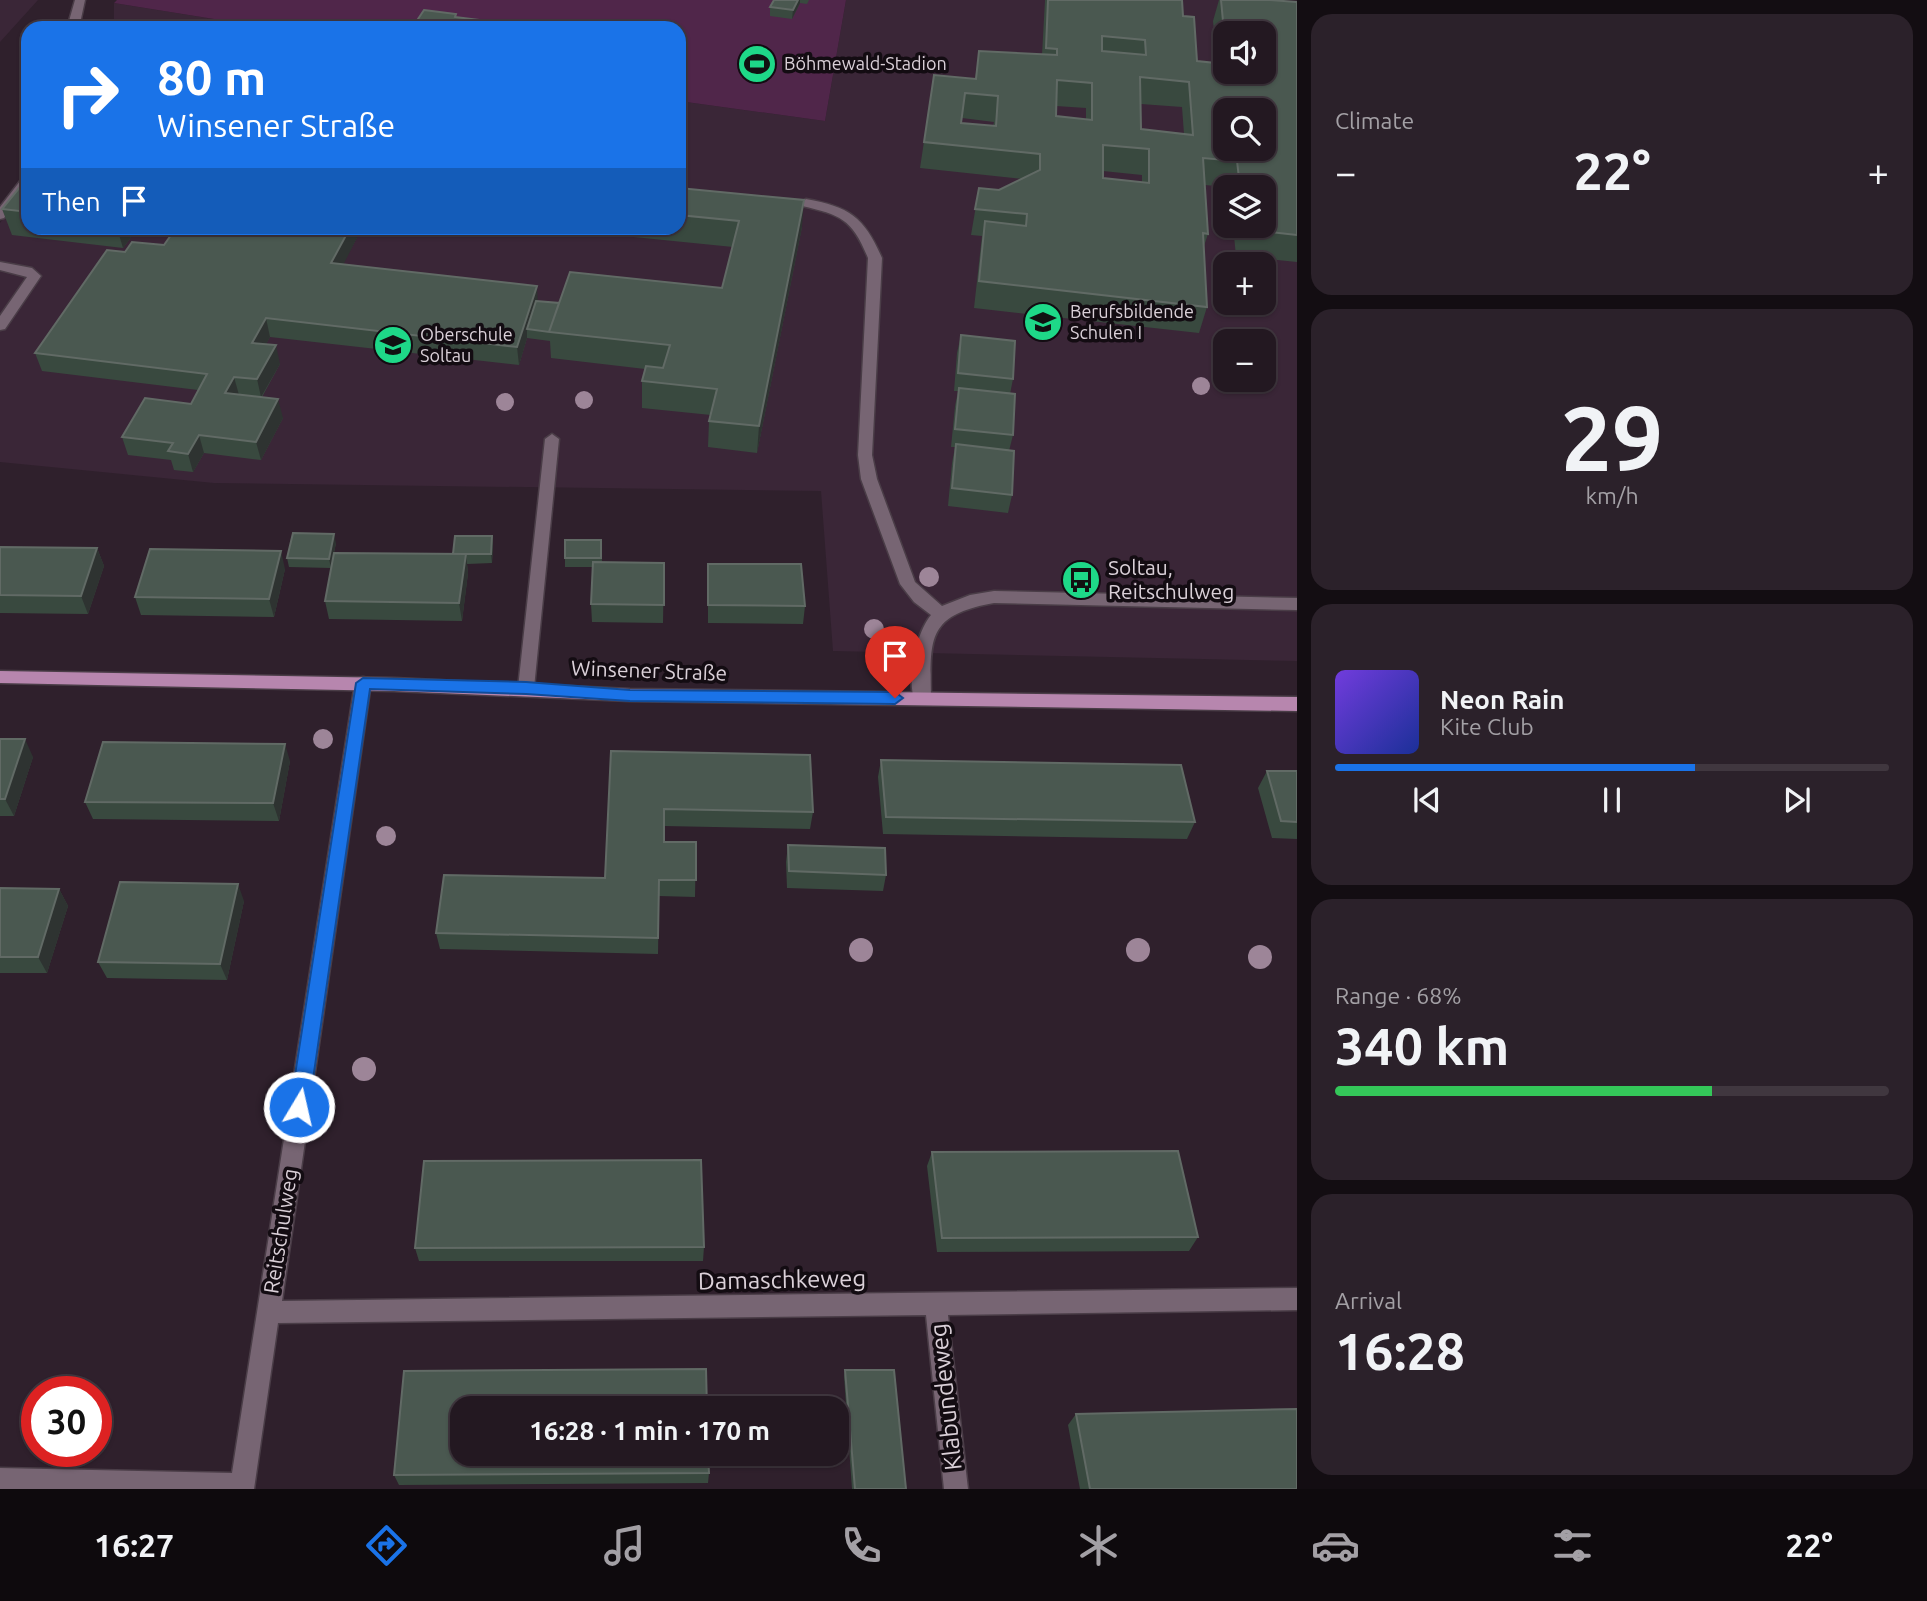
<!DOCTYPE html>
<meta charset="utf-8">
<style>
body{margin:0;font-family:Ubuntu,sans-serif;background:#2b212a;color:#f1f3f6;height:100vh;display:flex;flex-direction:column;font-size:26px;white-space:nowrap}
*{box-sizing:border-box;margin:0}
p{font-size:23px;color:#a3a0a5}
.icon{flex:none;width:38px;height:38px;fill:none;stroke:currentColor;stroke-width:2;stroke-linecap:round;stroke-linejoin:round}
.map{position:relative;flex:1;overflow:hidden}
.side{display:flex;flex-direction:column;gap:14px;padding:14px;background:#130d12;width:630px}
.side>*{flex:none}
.top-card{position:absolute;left:21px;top:21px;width:665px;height:214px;border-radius:21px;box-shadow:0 2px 5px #0004,0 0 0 2px #40373f;background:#1a73e8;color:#fff;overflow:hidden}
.controls{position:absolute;left:1213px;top:21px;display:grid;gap:14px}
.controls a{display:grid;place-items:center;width:63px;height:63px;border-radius:14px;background:#231821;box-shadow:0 2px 5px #0004,0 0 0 2px #40373f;font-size:35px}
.speed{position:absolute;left:21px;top:1376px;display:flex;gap:14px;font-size:35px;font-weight:700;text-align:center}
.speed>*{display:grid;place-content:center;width:91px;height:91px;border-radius:50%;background:#231821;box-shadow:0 2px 5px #0004,0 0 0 2px #40373f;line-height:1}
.speed .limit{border:10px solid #d22;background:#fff;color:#111}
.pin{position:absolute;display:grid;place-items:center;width:60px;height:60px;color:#fff;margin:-72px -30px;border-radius:50% 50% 50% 0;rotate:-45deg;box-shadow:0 0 7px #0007}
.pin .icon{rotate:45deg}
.me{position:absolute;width:77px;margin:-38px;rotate:9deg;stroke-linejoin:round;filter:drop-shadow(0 0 5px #0008)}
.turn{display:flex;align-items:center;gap:24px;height:147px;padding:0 21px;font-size:32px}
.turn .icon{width:91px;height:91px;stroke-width:2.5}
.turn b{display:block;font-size:49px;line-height:60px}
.then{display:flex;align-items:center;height:66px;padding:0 21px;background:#0003;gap:14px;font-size:26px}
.big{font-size:52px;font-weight:600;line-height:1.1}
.side .widget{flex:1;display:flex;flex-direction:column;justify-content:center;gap:10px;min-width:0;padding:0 24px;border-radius:21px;background:#2b212a}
.side .dial{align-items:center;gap:0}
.dial b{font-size:91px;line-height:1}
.song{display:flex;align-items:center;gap:21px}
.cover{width:84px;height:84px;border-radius:10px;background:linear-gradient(135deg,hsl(260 70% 55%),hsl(230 70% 35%))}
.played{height:7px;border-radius:4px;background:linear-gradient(90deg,#1a73e8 65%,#40373f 65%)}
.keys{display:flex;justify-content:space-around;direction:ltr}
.heat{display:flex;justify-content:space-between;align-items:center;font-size:38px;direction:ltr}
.charge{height:10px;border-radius:5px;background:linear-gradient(90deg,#34c759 68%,#40373f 0)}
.trip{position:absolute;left:450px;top:1396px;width:399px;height:70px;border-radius:21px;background:#231821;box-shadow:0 2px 5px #0004,0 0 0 2px #40373f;font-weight:600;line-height:70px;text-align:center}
.tab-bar{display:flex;height:112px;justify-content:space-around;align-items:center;background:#0e0a0d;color:#a3a0a5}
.tab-bar .icon{width:49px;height:49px}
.tab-bar .selected{color:#1a73e8}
.tab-bar b{font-size:32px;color:#f1f3f6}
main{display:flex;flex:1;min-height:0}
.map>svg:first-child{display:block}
.built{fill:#3a2637;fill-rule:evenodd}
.green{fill:#50264a}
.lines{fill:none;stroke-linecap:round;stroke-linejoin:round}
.minor-casing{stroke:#4a3d47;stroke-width:3}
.major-casing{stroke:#4a3d47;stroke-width:3}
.minor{fill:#776573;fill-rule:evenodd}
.major{fill:#b786ae;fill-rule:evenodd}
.tree{fill:#9d8598}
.wall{fill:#39493f;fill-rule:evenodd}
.shaded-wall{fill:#2e3331}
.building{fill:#4a5850;stroke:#616a65;stroke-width:2;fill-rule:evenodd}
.route{fill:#1a73e8;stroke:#114b97;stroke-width:2}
.labels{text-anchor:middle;stroke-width:7;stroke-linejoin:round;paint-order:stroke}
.far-poi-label{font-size:18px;fill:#dad0d8;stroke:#130c12;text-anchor:start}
.poi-label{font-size:21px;fill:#dad0d8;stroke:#130c12;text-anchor:start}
.street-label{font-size:21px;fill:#dad0d8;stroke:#130c12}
.near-street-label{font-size:24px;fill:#dad0d8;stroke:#130c12}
</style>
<main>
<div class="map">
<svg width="1297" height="1489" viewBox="0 0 1297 1489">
<rect width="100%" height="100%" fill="#2f202c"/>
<path class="built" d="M0 0H38L0 42Z
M846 0H1250L1297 4V661L833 651 821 491 214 483 0 462V223L28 187V228H679V101L825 121ZM1225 33H1264V72H1225ZM1225 110H1264V149H1225ZM1225 187H1264V226H1225ZM1225 264H1264V303H1225ZM1225 341H1264V380H1225Z
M114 3 270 28H114Z"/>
<path class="green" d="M117 0H846L825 121 679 101V28H270L114 3Z"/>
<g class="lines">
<defs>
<path id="minor" d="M75 0H85L79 28H67Z
M28 175V187L4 218 0 219V207L24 176Z
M806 199C850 207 864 217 882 258L872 455 877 479 915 582 942 606 970 595 994 591 1297 598V610L994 603C927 615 930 638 931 699L928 704H916C905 681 916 633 931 615L914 602 900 584 861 479 858 455 868 258C852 219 841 215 802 206L800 203Z
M0 262 32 268 41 276 5 329 0 330V316L27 277 0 270Z
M552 434 559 439 534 688 532 693H520L518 688 545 439Z
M363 677 369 678 371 683 282 1301 1297 1288V1310L948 1315 968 1489H944L926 1315 278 1323 254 1489H0V1468L232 1473 355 683 357 678Z"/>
<path id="major" d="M0 671 394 678 630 689 1297 697V711L630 701 394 691 0 683Z"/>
</defs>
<use href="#minor" class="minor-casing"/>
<use href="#major" class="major-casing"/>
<use href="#minor" class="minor"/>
<use href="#major" class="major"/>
</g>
<g class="tree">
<circle cx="1201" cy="386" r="9"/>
<circle cx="584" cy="400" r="9"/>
<circle cx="505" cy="402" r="9"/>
<circle cx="929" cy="577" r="10"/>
<circle cx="874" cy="629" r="10"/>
<circle cx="323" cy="739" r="10"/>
<circle cx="386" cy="836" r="10"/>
<circle cx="861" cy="950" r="12"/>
<circle cx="1138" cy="950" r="12"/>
<circle cx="1260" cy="957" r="12"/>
<circle cx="364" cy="1069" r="12"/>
</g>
<path class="wall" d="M774 0H809L807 4 800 3 792 19 770 16V7Z
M1045 0H1182L1183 16 1197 61 1217 63 1213 21 1219 0H1270L1297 2V262L1236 256 1233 226H1264V187H1226L1205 185 1208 234 1204 246 1207 307 1199 333 974 308 982 236 971 235 979 188 999 190 1023 179 920 168 934 75 975 79 979 51 1042 55ZM1225 33 1264 72H1225ZM1141 104 1182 107 1184 134 1141 129ZM1056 106 1086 108V119L1056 116ZM962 118 994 122 993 126 961 123ZM1103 171 1142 175V182L1103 178Z
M28 177V228H138L123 248 12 235 2 209Z
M679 188 802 227 757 453 708 447 709 421 711 415 642 408V381L645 369 551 358 550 341 527 338 519 365 270 337 266 344 280 364 262 397 283 418 261 460 204 453 193 472 174 470 171 460 128 455 122 437 191 404 198 390 42 371 35 353 125 252 164 245 362 228 343 264 538 301 559 303 722 288 733 247 554 229V228H679Z
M961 335 1013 379 1010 394 1013 435 1009 451 1012 495 1008 513 948 506 952 463 955 447H951L955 406 958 391H954L957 353Z
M492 536 493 545 492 563 467 564 468 573 462 621 329 619 325 601 331 568 289 567 287 558 336 543 334 553 453 554Z
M601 540 602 562 664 563 663 623 592 622 591 604 593 567H565V558Z
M0 547 97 548 104 566 88 614 0 613Z
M708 564 805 606 803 624 708 623Z
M285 569 274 617 141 615 135 597Z
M0 739 33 757 14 816H0Z
M611 751 813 812 810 829 664 826V842H696L695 897 659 896 658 954 440 949 436 933 605 878Z
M881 760 1195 822 1187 839 883 834 878 777Z
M290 761 279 821 93 819 85 802Z
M1267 771H1297V839L1272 838 1258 788Z
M788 845 886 875 883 891 787 888 786 862Z
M0 888 59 889 68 906 47 973H0Z
M244 901 227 980 107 978 98 962Z
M932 1152 1198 1237 1189 1251 937 1252 927 1166Z
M704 1247 703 1261H419L415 1248Z
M845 1370 906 1489H852L844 1376Z
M1076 1414 1297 1489H1080L1068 1425Z
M709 1473 708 1483 399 1485 394 1475Z"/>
<path class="shaded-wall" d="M798 0H800V3L792 19 793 10Z
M804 200 802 227 757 453 759 426Z
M117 228H138L123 248Z
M350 228H362L335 281 331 263Z
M537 286 538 304 527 329V338L519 365 517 347Z
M266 318 270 337 257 361 252 343Z
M276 345 280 364 261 397 257 379Z
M234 377 239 395 225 393Z
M278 399 283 418 261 460 256 442Z
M199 435 204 453 193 472 188 454Z
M334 534 336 543 331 568 329 559Z
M492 536 493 545 492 563 491 554Z
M97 548 104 566 88 614 81 596Z
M281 551 285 569 274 617 269 599Z
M466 554 468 573 462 621 459 603Z
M25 739 33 757 14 816 5 799Z
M285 744 290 761 279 821 273 803Z
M238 884 244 901 227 980 220 964Z
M59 889 68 906 47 973 38 957Z"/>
<path class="building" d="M774 0H798L793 10 770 7Z
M1048 0H1182L1183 16 1194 17 1197 61 1225 64V72H1264V33H1225V42L1221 0H1270L1297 2V235L1245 229 1244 226H1264V187H1240L1237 161 1203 158 1208 234 1203 233 1207 307 979 281 985 221 1026 226 1027 214 975 209 979 188 999 190 1040 170V154L924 142 934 75 976 79 979 51 1057 55V49L1046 48ZM1102 36 1145 40 1146 55 1102 51ZM1140 77 1189 82 1193 135 1141 129ZM1057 80 1092 83V120L1056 116ZM965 93 998 96 996 126 961 123ZM1225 110H1264V149H1225ZM1103 145 1149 149V183L1103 178Z
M424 10 456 14 455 17 545 28H412Z
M28 177V212L2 209Z
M679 188 804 200 759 426 709 421 717 389 642 381 646 366 663 368 670 345 549 332 570 272 722 288 739 221 679 215Z
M176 228H350L331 263 537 286 517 347 266 318 252 343 276 345 257 379 234 377 225 393 278 399 256 442 199 435 188 454 168 451 173 443 122 437 145 398 191 404 207 374 35 353 107 250 125 252 132 242 164 245Z
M536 301 559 303 549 332 527 329Z
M961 335 1015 341 1013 379 958 373Z
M959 388 1015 394 1013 435 955 429Z
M956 444 1014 451 1012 495 952 488Z
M293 533 334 534 329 559 287 558Z
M455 536H492L491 554H453Z
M565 540H601V558H565Z
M0 547 97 548 81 596 0 595Z
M150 549 281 551 269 599 135 597Z
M334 553 466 554 459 603 325 601Z
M593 562 664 563V605L591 604Z
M708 564H801L805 606 708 605Z
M0 739H25L5 799H0Z
M103 742 285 744 273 803 85 802Z
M611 751 810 755 813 812 664 809V842H696V880H659L658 938 436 933 444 875 605 878Z
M881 760 1181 765 1195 822 886 817Z
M1267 771H1297V822L1281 821Z
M788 845 885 848 886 875 789 871Z
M120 882 238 884 220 964 98 962Z
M0 888 59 889 38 957H0Z
M1178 1151 1198 1237 942 1238 932 1152Z
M701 1160 704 1247 415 1248 424 1161Z
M706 1369 707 1409H462V1454H708L709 1473 394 1475 404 1371Z
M845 1370H894L906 1489H855Z
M1297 1409V1489H1090L1076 1414Z"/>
<path class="route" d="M363 678 526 682 630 690 895 692 903 698 895 704 630 701 526 694 370 689 309 1107 306 1113 299 1116 293 1113 290 1107 356 683Z"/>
<defs>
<symbol id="stadium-disc" viewBox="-11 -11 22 22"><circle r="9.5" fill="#1ed888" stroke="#130c12"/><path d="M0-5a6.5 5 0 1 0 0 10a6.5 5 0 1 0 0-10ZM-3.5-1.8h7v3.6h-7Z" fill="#111"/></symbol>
<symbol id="school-disc" viewBox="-11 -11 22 22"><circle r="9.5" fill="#1ed888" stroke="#130c12"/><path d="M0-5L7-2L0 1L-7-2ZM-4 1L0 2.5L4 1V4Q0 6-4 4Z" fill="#111"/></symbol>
<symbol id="bus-disc" viewBox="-11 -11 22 22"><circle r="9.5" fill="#1ed888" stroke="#130c12"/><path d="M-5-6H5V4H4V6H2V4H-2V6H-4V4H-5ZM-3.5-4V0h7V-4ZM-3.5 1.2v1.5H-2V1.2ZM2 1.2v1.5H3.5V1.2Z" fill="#111"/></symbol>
</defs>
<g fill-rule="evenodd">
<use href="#stadium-disc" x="735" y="42" width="44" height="44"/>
<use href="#school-disc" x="1021" y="300" width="44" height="44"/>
<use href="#school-disc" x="371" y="323" width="44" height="44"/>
<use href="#bus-disc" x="1059" y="558" width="44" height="44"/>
</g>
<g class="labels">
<g class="far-poi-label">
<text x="784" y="70">Böhmewald-Stadion</text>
<text x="1070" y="318">Berufsbildende<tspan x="1070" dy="21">Schulen I</tspan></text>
<text x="420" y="341">Oberschule<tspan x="420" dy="21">Soltau</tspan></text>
</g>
<g class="poi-label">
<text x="1108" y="575">Soltau,<tspan x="1108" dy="24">Reitschulweg</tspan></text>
</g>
<g class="street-label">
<text transform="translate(649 671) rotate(2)" y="7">Winsener Straße</text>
<text transform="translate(281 1231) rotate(-81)" y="7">Reitschulweg</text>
</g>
<g class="near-street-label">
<text transform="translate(782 1280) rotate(-1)" y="8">Damaschkeweg</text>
<text transform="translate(946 1397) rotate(-96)" y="8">Klabundeweg</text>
</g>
</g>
</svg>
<div class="controls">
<a><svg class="icon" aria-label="sound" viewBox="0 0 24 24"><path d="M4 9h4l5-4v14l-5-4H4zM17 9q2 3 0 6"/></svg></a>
<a><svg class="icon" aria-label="search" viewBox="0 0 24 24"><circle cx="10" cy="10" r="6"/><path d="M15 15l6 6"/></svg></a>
<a><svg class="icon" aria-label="layers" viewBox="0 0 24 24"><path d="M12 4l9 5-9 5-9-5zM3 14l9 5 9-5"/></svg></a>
<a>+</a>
<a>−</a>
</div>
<div class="speed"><div class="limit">30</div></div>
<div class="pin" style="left:895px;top:698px;background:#d93025"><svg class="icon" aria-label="arrive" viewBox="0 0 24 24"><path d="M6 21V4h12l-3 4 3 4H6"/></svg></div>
<svg class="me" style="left:299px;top:1107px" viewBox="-20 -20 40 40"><circle r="17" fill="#1a73e8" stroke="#fff" stroke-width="3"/><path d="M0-11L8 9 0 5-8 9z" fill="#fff"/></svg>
<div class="trip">16:28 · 1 min · 170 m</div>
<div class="top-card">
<div class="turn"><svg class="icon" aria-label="right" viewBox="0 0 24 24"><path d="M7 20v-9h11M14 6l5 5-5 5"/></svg><div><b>80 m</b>Winsener Straße</div></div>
<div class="then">Then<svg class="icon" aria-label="arrive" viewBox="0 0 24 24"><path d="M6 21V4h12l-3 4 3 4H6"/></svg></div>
</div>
</div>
<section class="side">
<div class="widget"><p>Climate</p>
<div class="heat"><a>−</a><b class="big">22°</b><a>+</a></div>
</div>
<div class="widget dial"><b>29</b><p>km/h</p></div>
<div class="widget">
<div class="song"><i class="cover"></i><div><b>Neon Rain</b><p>Kite Club</p></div></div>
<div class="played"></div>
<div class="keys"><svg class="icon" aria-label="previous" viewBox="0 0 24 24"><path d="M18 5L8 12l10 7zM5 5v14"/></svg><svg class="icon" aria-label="pause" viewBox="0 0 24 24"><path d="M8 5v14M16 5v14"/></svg><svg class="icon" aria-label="next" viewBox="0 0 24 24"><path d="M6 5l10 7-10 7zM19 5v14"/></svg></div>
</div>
<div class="widget"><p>Range · 68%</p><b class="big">340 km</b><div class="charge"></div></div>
<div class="widget"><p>Arrival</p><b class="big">16:28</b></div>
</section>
</main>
<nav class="tab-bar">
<b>16:27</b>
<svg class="icon selected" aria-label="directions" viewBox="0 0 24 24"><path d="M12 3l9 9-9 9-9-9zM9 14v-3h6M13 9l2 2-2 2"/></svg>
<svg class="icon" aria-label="music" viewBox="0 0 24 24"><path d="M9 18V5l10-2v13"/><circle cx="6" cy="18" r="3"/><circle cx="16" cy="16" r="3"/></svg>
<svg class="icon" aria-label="phone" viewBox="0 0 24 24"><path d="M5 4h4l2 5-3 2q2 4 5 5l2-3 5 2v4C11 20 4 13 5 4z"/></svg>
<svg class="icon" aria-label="climate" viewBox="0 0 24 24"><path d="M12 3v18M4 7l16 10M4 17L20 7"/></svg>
<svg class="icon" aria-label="car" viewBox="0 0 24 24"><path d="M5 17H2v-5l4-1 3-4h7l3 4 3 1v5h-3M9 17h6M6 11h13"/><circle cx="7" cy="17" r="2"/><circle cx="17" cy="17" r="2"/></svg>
<svg class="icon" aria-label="filters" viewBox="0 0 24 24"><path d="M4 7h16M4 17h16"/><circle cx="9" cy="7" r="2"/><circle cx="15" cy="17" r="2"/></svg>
<b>22°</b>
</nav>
